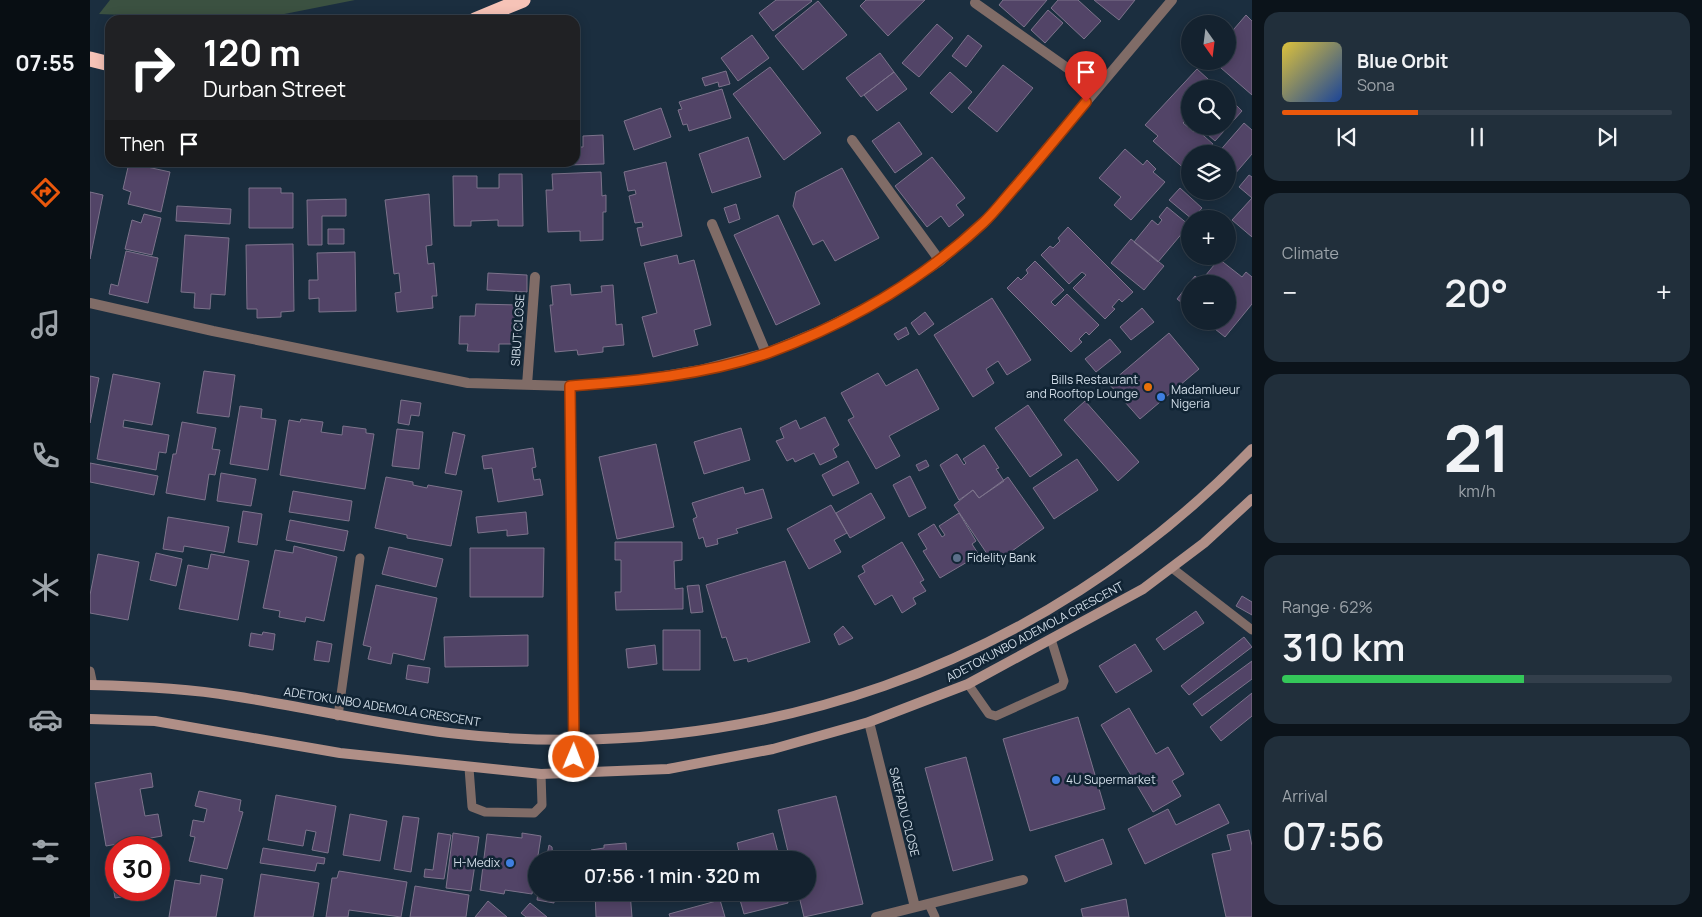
<!DOCTYPE html>
<meta charset="utf-8">
<style>
body{margin:0;font-family:Manrope,sans-serif;background:#212f3b;color:#f1f3f6;height:100vh;display:flex;flex-direction:column;font-size:19px;white-space:nowrap}
*{box-sizing:border-box;margin:0}
p{font-size:16px;color:#9da4aa}
.icon{flex:none;width:28px;height:28px;fill:none;stroke:currentColor;stroke-width:2;stroke-linecap:round;stroke-linejoin:round}
.map{position:relative;flex:1;overflow:hidden}
.details{display:flex;flex-direction:column;gap:12px;padding:12px;background:#0b131a;width:450px}
.details>*{flex:none}
.banner{position:absolute;left:15px;top:15px;width:475px;height:152px;border-radius:15px;box-shadow:0 2px 12px #0003,0 0 0 1px #333f4b;background:#202124;color:#fff;overflow:hidden}
.needle{width:32px;rotate:166deg}
.controls{position:absolute;left:1091px;top:15px;display:grid;gap:10px}
.controls a{display:grid;place-items:center;width:55px;height:55px;border-radius:50%;background:#14222f;box-shadow:0 2px 12px #0003,0 0 0 1px #333f4b;font-size:25px}
.speed{position:absolute;left:15px;top:836px;display:flex;gap:10px;font-size:25px;font-weight:700;text-align:center}
.speed>*{display:grid;place-content:center;width:65px;height:65px;border-radius:50%;background:#14222f;box-shadow:0 2px 12px #0003,0 0 0 1px #333f4b;line-height:1}
.speed .limit{border:8px solid #d22;background:#fff;color:#111}
.pin{position:absolute;display:grid;place-items:center;width:42px;height:42px;color:#fff;margin:-51px -21px;border-radius:50% 50% 50% 0;rotate:-45deg;box-shadow:0 0 5px #0007}
.pin .icon{rotate:45deg}
.me{position:absolute;width:55px;margin:-28px;rotate:1deg;stroke-linejoin:round;filter:drop-shadow(0 0 4px #0008)}
.turn{display:flex;align-items:center;gap:18px;height:105px;padding:0 15px;font-size:22px}
.turn .icon{width:65px;height:65px;stroke-width:2.5}
.turn b{display:block;font-size:35px;line-height:42px}
.then{display:flex;align-items:center;height:48px;padding:0 15px;background:#0003;gap:10px;font-size:19px}
.big{font-size:38px;font-weight:600;line-height:1.1}
.details .tile{flex:1;display:flex;flex-direction:column;justify-content:center;gap:8px;min-width:0;padding:0 18px;border-radius:15px;background:#212f3b}
.details .dial{align-items:center;gap:0}
.dial b{font-size:65px;line-height:1}
.song{display:flex;align-items:center;gap:15px}
.cover{width:60px;height:60px;border-radius:8px;background:linear-gradient(135deg,hsl(50 70% 55%),hsl(220 70% 35%))}
.played{height:5px;border-radius:2px;background:linear-gradient(90deg,#ea580c 35%,#333f4b 35%)}
.keys{display:flex;justify-content:space-around;direction:ltr}
.heat{display:flex;justify-content:space-between;align-items:center;font-size:28px;direction:ltr}
.charge{height:8px;border-radius:4px;background:linear-gradient(90deg,#34c759 62%,#333f4b 0)}
.trip{position:absolute;left:438px;top:851px;width:288px;height:50px;border-radius:25px;background:#14222f;box-shadow:0 2px 12px #0003,0 0 0 1px #333f4b;font-weight:600;line-height:50px;text-align:center}
main{display:flex;flex:1;min-height:0}
.tabs{display:flex;flex-direction:column;width:90px;justify-content:space-around;align-items:center;background:#080e13;color:#9da4aa}
.tabs .icon{width:35px;height:35px}
.tabs .selected{color:#ea580c}
.tabs b{font-size:22px;color:#f1f3f6}
.map>svg:first-child{display:block}
.green{fill:#3b5141}
.building{fill:#524467;stroke:#7c738b}
.lines{fill:none;stroke-linecap:round;stroke-linejoin:round}
.lane{stroke:#806c67;stroke-width:9}
.street{stroke:#806c67;stroke-width:10}
.secondary{stroke:#b08f87;stroke-width:10}
.highway{stroke:#f6c3b7;stroke-width:15}
.route-casing{stroke:#983908;stroke-width:12}
.route{stroke:#ea580c;stroke-width:9}
.food-dot{fill:#e8710a;stroke:#112434;stroke-width:2}
.shop-dot{fill:#3f7fe0;stroke:#112434;stroke-width:2}
.service-dot{fill:#5c6f8a;stroke:#112434;stroke-width:2}
.labels{text-anchor:middle;stroke-width:5;stroke-linejoin:round;paint-order:stroke}
.street-label{font-size:12px;fill:#d0dce7;stroke:#112434}
.poi-label{font-size:12px;fill:#d0dce7;stroke:#112434;text-anchor:start}
</style>
<main>
<nav class="tabs">
<b>07:55</b>
<svg class="icon selected" aria-label="directions" viewBox="0 0 24 24"><path d="M12 3l9 9-9 9-9-9zM9 14v-3h6M13 9l2 2-2 2"/></svg>
<svg class="icon" aria-label="music" viewBox="0 0 24 24"><path d="M9 18V5l10-2v13"/><circle cx="6" cy="18" r="3"/><circle cx="16" cy="16" r="3"/></svg>
<svg class="icon" aria-label="phone" viewBox="0 0 24 24"><path d="M5 4h4l2 5-3 2q2 4 5 5l2-3 5 2v4C11 20 4 13 5 4z"/></svg>
<svg class="icon" aria-label="climate" viewBox="0 0 24 24"><path d="M12 3v18M4 7l16 10M4 17L20 7"/></svg>
<svg class="icon" aria-label="car" viewBox="0 0 24 24"><path d="M5 17H2v-5l4-1 3-4h7l3 4 3 1v5h-3M9 17h6M6 11h13"/><circle cx="7" cy="17" r="2"/><circle cx="17" cy="17" r="2"/></svg>
<svg class="icon" aria-label="filters" viewBox="0 0 24 24"><path d="M4 7h16M4 17h16"/><circle cx="9" cy="7" r="2"/><circle cx="15" cy="17" r="2"/></svg>
</nav>
<div class="map">
<svg width="1162" height="917" viewBox="0 0 1162 917">
<rect width="100%" height="100%" fill="#1b2e3f"/>
<path class="green" d="M20 0H265L164 20 9 14Z"/>
<path class="building" d="M686 0H721L722 1 683 31 669 13Z
M776 0H835L798 36 770 6Z
M913 0H957L934 27 909 5Z
M968 0H988L1011 21 994 39 961 8Z
M1004 0H1045L1029 20Z
M728 1 757 35 713 70 685 36Z
M958 10 973 23 955 43 941 30Z
M1156 15 1162 21V95L1123 61H1138V36Z
M847 24 863 38 829 77 812 63Z
M662 35 679 58 648 81 631 58Z
M878 35 892 46 876 67 862 56Z
M790 53 804 72 771 97 756 78Z
M913 65 943 88 907 132 878 108Z
M680 67 731 133 694 160 643 94Z
M1107 69 1129 89H1100V116L1093 123 1104 132 1106 129 1123 144 1114 154H1100V169L1098 172 1063 141 1068 136 1055 125Z
M636 71 640 84 629 87 628 82 615 86 612 78Z
M804 72 817 89 787 111 774 95Z
M860 72 882 92 862 113 840 93Z
M632 89 641 118 599 131 597 124 593 125 588 110 592 109 589 102Z
M1138 97 1152 111 1125 141 1109 127 1138 126Z
M571 108 581 137 544 150 534 121Z
M809 122 832 154 805 173 782 141Z
M1154 123 1162 130V154L1138 182V154H1127Z
M513 135 514 164 477 165 476 162H485V147H493V136Z
M658 137 671 177 622 193 609 154Z
M1035 149 1053 165 1057 160 1066 169 1063 172 1075 182 1041 220 1024 205 1031 197 1009 178Z
M842 157 875 198 866 205 874 215 859 227 851 216 837 227 805 186Z
M576 162 592 236 551 246 547 228 553 227 552 222 545 223 539 196 546 194 545 190 538 191 534 172Z
M39 163 80 172 71 212 38 204 41 192 33 189Z
M752 168 789 238 745 261 733 240 723 245 703 206 706 192Z
M511 172 512 196 516 195V212H513V240L490 241V231L458 232 456 190H463L462 174Z
M409 174H432L433 226H408V220L381 221V226H364L363 176H387V188H409Z
M1159 175 1162 177V237L1142 220 1162 198 1149 187Z
M159 188H191V193H203V228H159Z
M1090 188 1112 208 1102 219 1079 200Z
M0 192 13 195 0 259Z
M339 194 342 245 336 246 338 264 344 263 347 296H342L343 308 307 312 305 293 311 292 309 273 304 274 295 200Z
M256 199V216H232V245H218L217 200Z
M646 204 650 219 639 223 634 208Z
M87 206 141 209 140 224 86 221Z
M1077 207 1099 225 1068 262 1044 242 1062 220 1068 225 1072 220 1069 217Z
M54 214 71 218 62 255 35 249 42 220 51 223Z
M688 215 730 304 686 325 644 235Z
M978 227 1043 292 1032 302 1029 299 1022 307 1025 309 1015 319 983 288 996 275 992 272 979 284 951 255 960 246 963 248 970 241 968 238Z
M238 229H254V244H238Z
M95 235 139 238 135 295 121 294 120 309 104 308 105 293 91 292Z
M1041 239 1074 266 1054 290 1021 263Z
M203 244 204 311 191 312V317L167 318V309H157L156 245Z
M36 251 68 258 58 303 19 294 21 284 28 286Z
M265 252 266 311 229 312V298L219 299V280H228L227 253Z
M587 255 589 264 604 260 621 325 604 330 608 345 563 357 552 317 567 313 554 263Z
M1129 259 1152 277 1156 272 1162 277V304L1135 337 1115 321H1138V284H1100V309L1087 299 1105 276 1111 281Z
M945 261 974 290 961 302 965 306 977 294 1009 325 999 335 996 332 989 339 992 342 981 352 917 288 928 277 931 280 938 273 936 270Z
M398 273 437 275V292L397 290Z
M480 284 481 295 512 292 511 286 523 285 526 325 532 324 534 345 513 347V352L488 355 487 350 465 352 460 305H463L461 286Z
M902 298 941 360 917 375 908 361 896 369 904 383 883 397 844 335Z
M386 304 429 305 427 344H409V352L377 351 378 344H369L370 316H385Z
M1052 308 1064 322 1041 340 1030 327Z
M835 312 844 324 829 335 821 323Z
M816 327 819 334 808 340 804 334Z
M1079 333 1109 369 1050 419 1019 384Z
M1020 339 1031 352 1006 372 995 359Z
M827 369 849 409 799 436 810 456 786 469 758 420 764 417 751 393 788 373 796 386Z
M114 371 145 375 139 417 107 413Z
M23 374 70 383 62 425 34 420 33 427 79 435 76 453 69 452 66 470 7 459Z
M0 376 9 378 0 423Z
M311 400 331 403 329 416 321 415 319 425 308 423Z
M995 401 1049 462 1028 481 974 420Z
M938 405 972 455 940 477 905 428Z
M150 406 172 409 171 418 186 420 178 470 140 464Z
M735 417 749 445 743 449 747 457 730 465 724 453 705 462 703 458 697 461 686 441 694 438 690 428 706 420 710 429Z
M211 419 233 422 231 432 252 435 253 426 276 429V433L284 434 275 489 190 475 199 420 210 422Z
M92 422 126 428 122 449 130 450 125 475 119 474 115 500 76 493 83 454H86Z
M651 428 660 460 614 474 604 442Z
M307 429 333 432 329 469 302 466Z
M363 432 375 435 366 475 355 473Z
M566 444 584 527 527 539 509 457Z
M894 445 909 468 906 469 914 481 889 498 883 490 869 500 850 465 867 454 874 465 876 463 873 459Z
M443 448 446 467 442 468 444 480 450 479 453 495 408 502 402 468 394 469 392 456Z
M987 459 1008 490 964 519 943 488Z
M836 460 839 466 829 471 826 465Z
M758 461 769 483 743 496 732 475Z
M0 463 68 476 64 495 0 482Z
M131 473 166 479 161 506 127 501Z
M820 476 836 508 819 517 803 485Z
M296 477 323 482V485L337 488 338 485 372 491 361 546 317 538V535L285 528Z
M918 477 954 528 904 564 864 505 883 490 889 498Z
M653 487 655 494 673 489 682 518 646 529 648 533 627 539 628 544 616 547 613 537 609 539 603 519 607 517 602 503Z
M203 491 262 501 259 521 199 512Z
M781 493 795 518 760 538 746 513Z
M741 505 757 533 744 540 751 552 719 569 697 529Z
M153 511 172 514 167 545 148 542Z
M436 512 438 534 417 536V530L388 533 386 517Z
M869 513 886 541 882 544 889 555 850 578 833 551 837 549 828 534 844 524 852 537 855 535 849 526Z
M78 517 139 527 134 553 94 546 93 552 73 549Z
M200 520 258 531 254 551 196 540Z
M525 542H592V560L584 561 585 589 593 588V609L526 610 525 592H531V560H525Z
M812 542 834 580 830 582 836 591 823 598 826 604 812 613 802 595 785 605 768 576 775 572 772 566Z
M204 546 247 557 234 621 216 617 215 622 189 617 190 611 173 608 185 550 203 553Z
M299 547 353 559 346 587 292 574Z
M380 548H454L453 597H380Z
M66 553 92 559 86 586 60 580Z
M8 554 49 562 38 620 0 613V595Z
M121 554 159 561 148 620 89 609 98 565 118 569Z
M695 561 720 642 658 662 657 658 644 661 636 637 632 638 616 585Z
M286 585 347 598 334 660 303 653 301 664 278 659 281 647 273 645Z
M609 585 613 612 601 613 597 586Z
M1152 596 1162 602V615L1146 606Z
M1106 611 1114 623 1074 650 1066 639Z
M753 626 763 638 749 645 744 634Z
M573 630H610V670H573Z
M173 632 185 634 183 650 159 646 161 633 172 635Z
M438 635V666L355 667 354 637Z
M1154 637 1162 647 1099 695 1091 686Z
M227 641 242 644 239 662 224 660Z
M1045 644 1062 671 1026 693 1009 666Z
M565 645 567 664 538 668 536 649Z
M1162 661V679L1112 716 1103 704Z
M318 665 340 668 338 683 316 679Z
M1162 693V716L1131 741 1120 727Z
M1039 708 1066 754 1078 747 1094 774 1082 781 1091 796 1063 812 1011 725Z
M988 717 1015 809 940 831 913 739Z
M876 757 903 860 863 871 835 768Z
M61 773 63 787 50 789 55 816 68 814 72 836 16 846 5 783Z
M109 791 151 800 149 811 153 812 137 869 99 861 105 837 100 836 103 820 114 822 117 809 105 806Z
M186 795 246 806 238 853 222 850 226 832 216 830 213 846 178 840Z
M746 796 773 904 714 917 708 892H716V860H700L688 810Z
M1129 804 1139 823 1055 864 1038 829 1078 809 1086 825Z
M260 814 297 821 290 861 253 855Z
M313 816 329 818 321 872 304 869Z
M1159 830 1162 846V917H1136L1122 854 1141 850 1137 835Z
M348 833 361 835 354 879 334 877 335 869 343 870Z
M363 833 389 837 381 891 356 888Z
M432 833 451 836 442 894 415 890 414 894 390 890 397 834 432 838Z
M683 833 690 860H651L647 843Z
M1013 839 1022 864 975 882 965 856Z
M536 843 537 860H502L501 850 514 848V845Z
M459 845 462 847 463 860H456Z
M173 848 235 858 234 864 227 863 225 871 170 863Z
M26 854V890L62 892 25 898 18 856Z
M249 871 317 882 311 917 259 910 258 917H236L242 878H247Z
M171 874 229 883 223 917H164Z
M111 875 133 879 126 917H79L85 880 110 884Z
M325 886 379 895 376 917H320Z
M448 892H464V903L447 900Z
M505 892H540L542 917H506Z
M696 892 698 903 654 914 648 893Z
M1036 899 1039 917H993L991 909Z
M630 900 635 917H580L579 914Z
M398 901 417 917H385Z
M440 903 457 917H436L431 913Z"/>
<g class="lines">
<path class="lane" d="M1082 568 1162 630
M0 671 3 685
M878 684 899 714 906 716 972 686 974 681 961 639
M248 716 270 558
M379 768 382 807 395 812 444 813 452 805 451 774
M839 904 845 917"/>
<path class="street" d="M885 3 1007 89
M762 140 850 261
M622 224 676 353
M0 303 123 331 378 383 480 386 550 380 610 370 676 353 734 329 789 301 850 261 895 222 1082 0
M437 385 445 277
M480 386 484 774
M779 722 825 907
M786 917 933 880"/>
<path class="secondary" d="M0 685C48 686 96 688 143 696 216 707 287 724 359 733 660 768 951 667 1162 449
M0 719 65 721 250 753 451 774 578 769 683 749 779 722 878 684 1053 589 1114 543 1162 499"/>
<path class="highway" d="M385 20 433 0
M0 59 20 64"/>
</g>
<g class="lines">
<defs>
<path id="route" d="M484 757 480 386C546 381 615 375 678 353 757 324 832 280 893 223 905 212 915 198 926 186 950 158 973 130 996 102"/>
</defs>
<use href="#route" class="route-casing"/>
<use href="#route" class="route"/>
</g>
<circle class="food-dot" cx="1058" cy="387" r="5"/>
<g class="shop-dot">
<circle cx="1071" cy="397" r="5"/>
<circle cx="966" cy="780" r="5"/>
<circle cx="420" cy="863" r="5"/>
</g>
<circle class="service-dot" cx="867" cy="558" r="5"/>
<g class="labels">
<g class="street-label">
<text transform="translate(428 330) rotate(-86)" y="4">SIBUT CLOSE</text>
<text transform="translate(945 632) rotate(-28)" y="4">ADETOKUNBO ADEMOLA CRESCENT</text>
<text transform="translate(292 707) rotate(9)" y="4">ADETOKUNBO ADEMOLA CRESCENT</text>
<text transform="translate(814 812) rotate(76)" y="4">SAEFADU CLOSE</text>
</g>
<g class="poi-label">
<text x="1048" y="384" text-anchor="end">Bills Restaurant<tspan x="1048" dy="14">and Rooftop Lounge</tspan></text>
<text x="1081" y="394">Madamlueur<tspan x="1081" dy="14">Nigeria</tspan></text>
<text x="877" y="562">Fidelity Bank</text>
<text x="976" y="784">4U Supermarket</text>
<text x="410" y="867" text-anchor="end">H-Medix</text>
</g>
</g>
</svg>
<div class="controls">
<a><svg class="needle" viewBox="-14 -14 28 28"><path d="M0-13l5 13h-10z" fill="#e53935"/><path d="M0 13l5-13h-10z" fill="#9da4aa"/></svg></a>
<a><svg class="icon" aria-label="search" viewBox="0 0 24 24"><circle cx="10" cy="10" r="6"/><path d="M15 15l6 6"/></svg></a>
<a><svg class="icon" aria-label="layers" viewBox="0 0 24 24"><path d="M12 4l9 5-9 5-9-5zM3 14l9 5 9-5"/></svg></a>
<a>+</a>
<a>−</a>
</div>
<div class="speed"><div class="limit">30</div></div>
<div class="pin" style="left:996px;top:102px;background:#d93025"><svg class="icon" aria-label="arrive" viewBox="0 0 24 24"><path d="M6 21V4h12l-3 4 3 4H6"/></svg></div>
<svg class="me" style="left:484px;top:757px" viewBox="-20 -20 40 40"><circle r="17" fill="#ea580c" stroke="#fff" stroke-width="3"/><path d="M0-11L8 9 0 5-8 9z" fill="#fff"/></svg>
<div class="trip">07:56 · 1 min · 320 m</div>
<div class="banner">
<div class="turn"><svg class="icon" aria-label="right" viewBox="0 0 24 24"><path d="M7 20v-9h11M14 6l5 5-5 5"/></svg><div><b>120 m</b>Durban Street</div></div>
<div class="then">Then<svg class="icon" aria-label="arrive" viewBox="0 0 24 24"><path d="M6 21V4h12l-3 4 3 4H6"/></svg></div>
</div>
</div>
<section class="details">
<div class="tile">
<div class="song"><i class="cover"></i><div><b>Blue Orbit</b><p>Sona</p></div></div>
<div class="played"></div>
<div class="keys"><svg class="icon" aria-label="previous" viewBox="0 0 24 24"><path d="M18 5L8 12l10 7zM5 5v14"/></svg><svg class="icon" aria-label="pause" viewBox="0 0 24 24"><path d="M8 5v14M16 5v14"/></svg><svg class="icon" aria-label="next" viewBox="0 0 24 24"><path d="M6 5l10 7-10 7zM19 5v14"/></svg></div>
</div>
<div class="tile"><p>Climate</p>
<div class="heat"><a>−</a><b class="big">20°</b><a>+</a></div>
</div>
<div class="tile dial"><b>21</b><p>km/h</p></div>
<div class="tile"><p>Range · 62%</p><b class="big">310 km</b><div class="charge"></div></div>
<div class="tile"><p>Arrival</p><b class="big">07:56</b></div>
</section>
</main>
